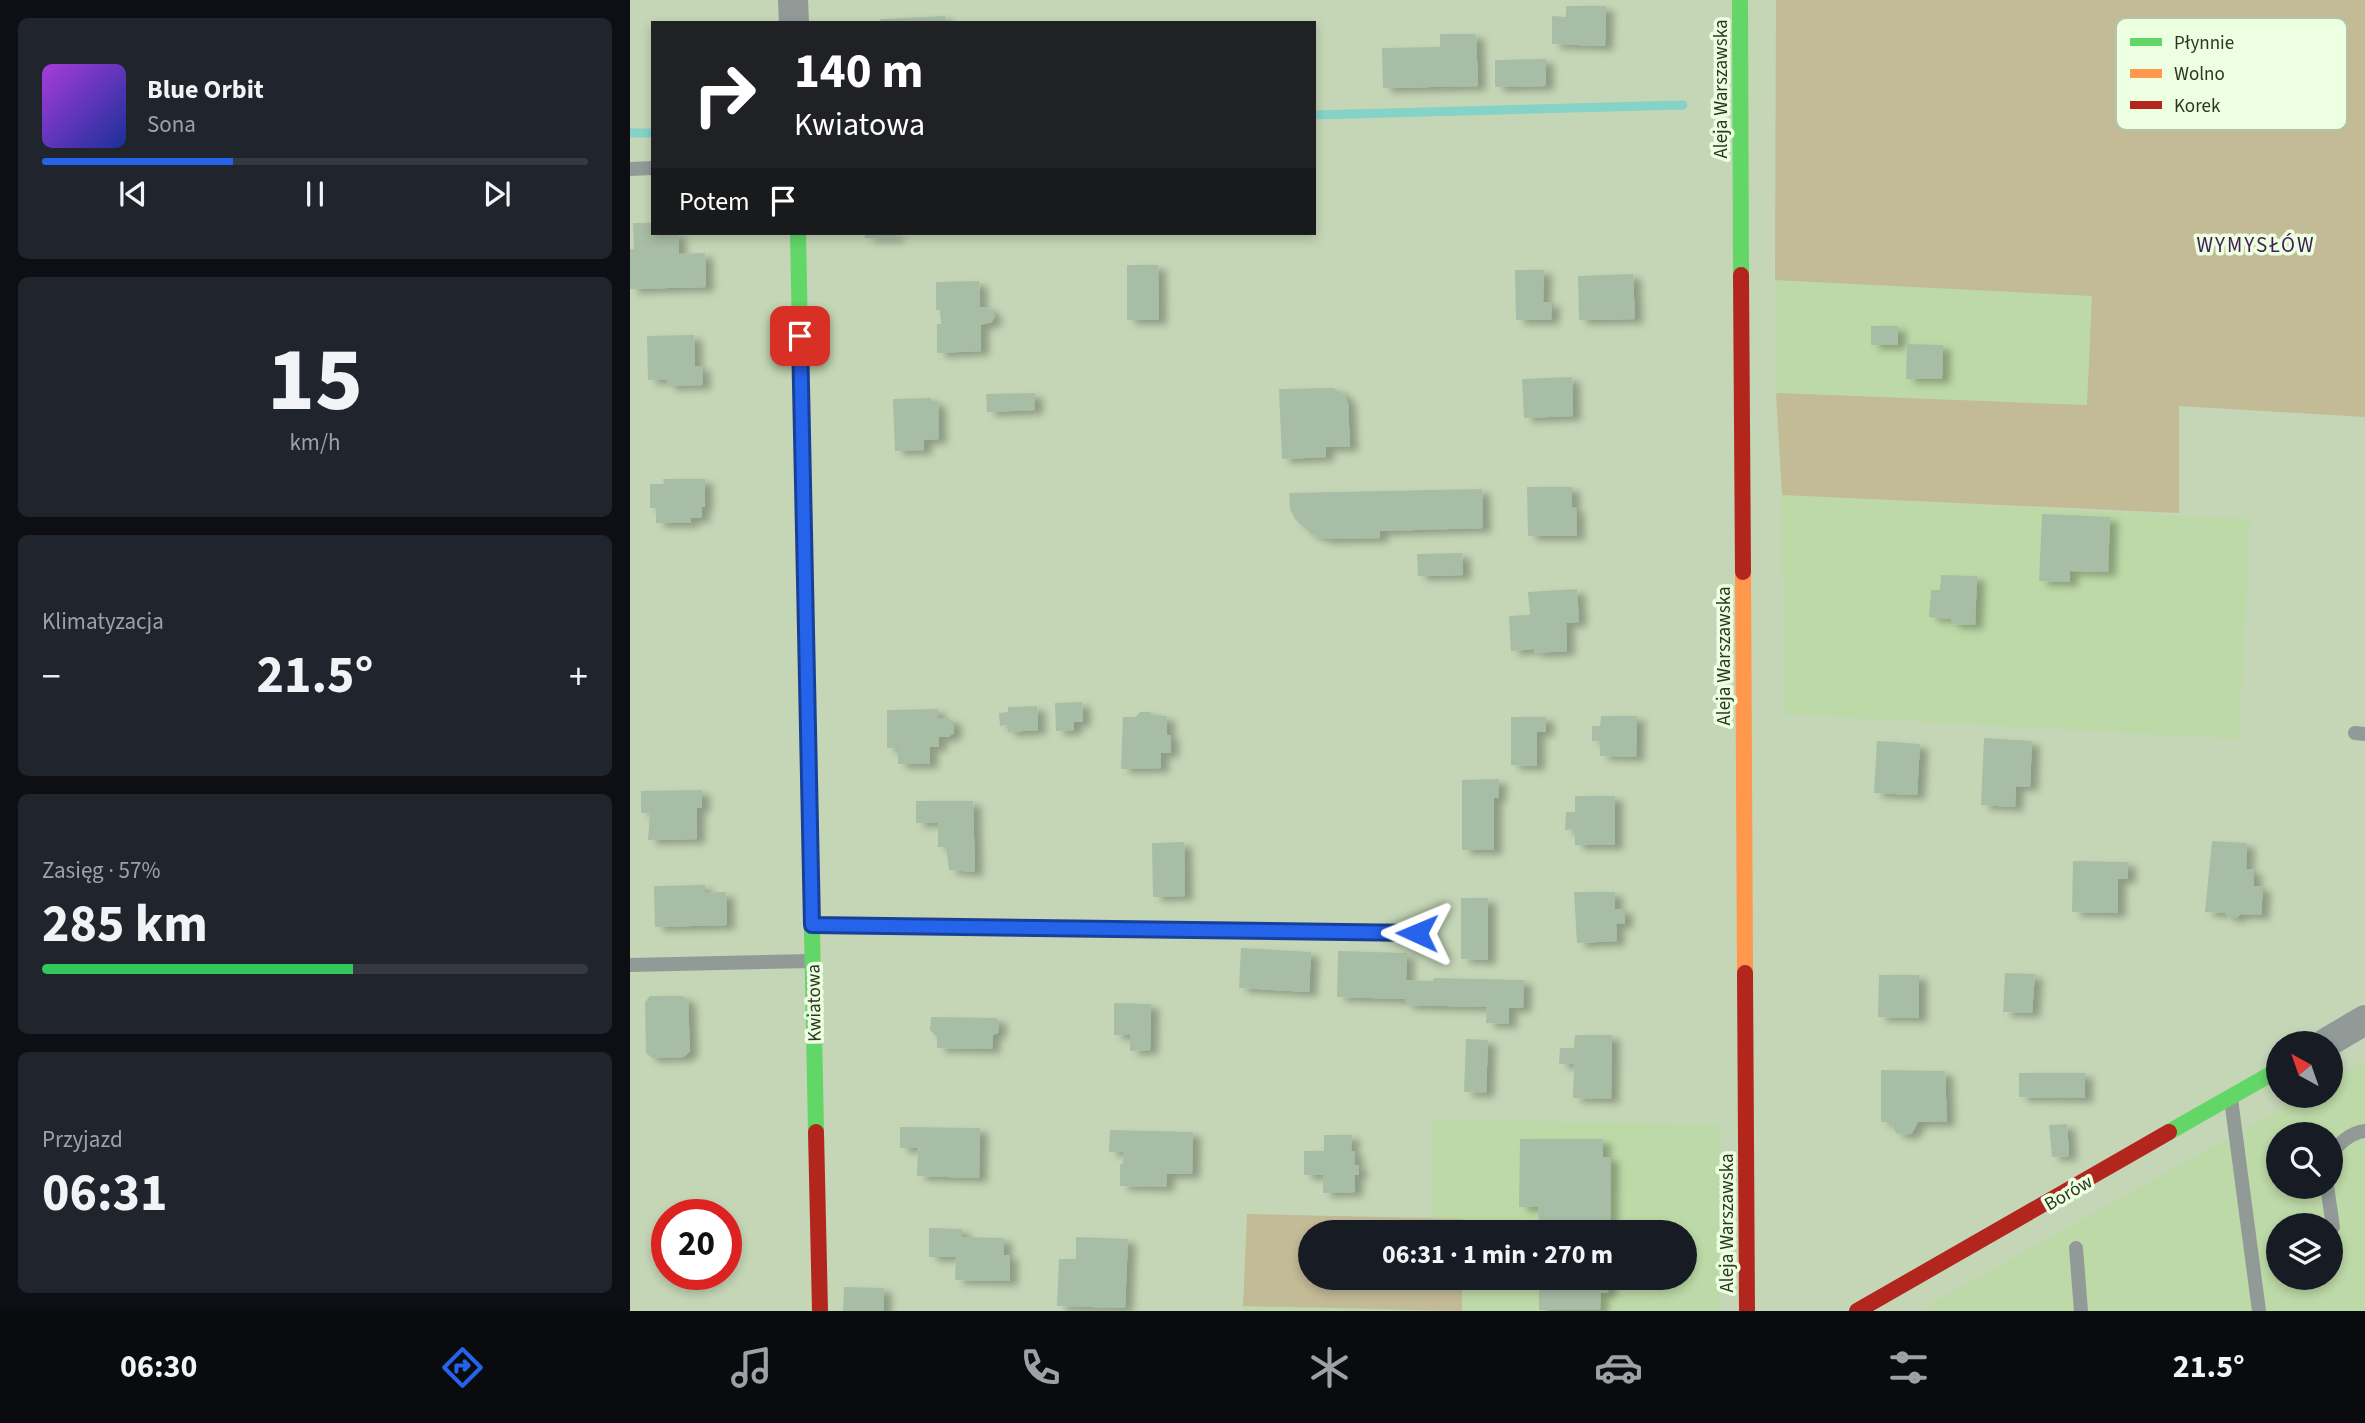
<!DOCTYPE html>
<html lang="pl">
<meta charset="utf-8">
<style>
body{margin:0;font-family:"Source Sans 3",sans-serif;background:#20242c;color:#f1f3f6;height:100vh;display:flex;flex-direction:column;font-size:26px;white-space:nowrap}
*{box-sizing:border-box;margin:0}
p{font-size:23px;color:#9ea1a6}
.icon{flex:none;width:38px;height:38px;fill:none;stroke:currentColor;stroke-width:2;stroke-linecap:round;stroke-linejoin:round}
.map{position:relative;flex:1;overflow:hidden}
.panel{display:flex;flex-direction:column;gap:18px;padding:18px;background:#0d0f14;width:630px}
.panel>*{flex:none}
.guide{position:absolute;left:21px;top:21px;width:665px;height:214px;border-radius:0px;box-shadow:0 4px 10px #0003;background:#202124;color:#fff;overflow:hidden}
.needle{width:46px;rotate:320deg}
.buttons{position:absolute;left:1636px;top:1031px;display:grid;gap:14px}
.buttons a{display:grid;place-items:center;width:77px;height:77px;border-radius:50%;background:#171b24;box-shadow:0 4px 10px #0003;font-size:35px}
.speed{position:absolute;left:21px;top:1199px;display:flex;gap:14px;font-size:35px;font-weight:700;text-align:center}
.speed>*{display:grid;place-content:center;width:91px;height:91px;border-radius:50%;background:#171b24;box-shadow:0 4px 10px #0003;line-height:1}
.speed .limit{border:10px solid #d22;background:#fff;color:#111}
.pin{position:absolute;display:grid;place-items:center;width:60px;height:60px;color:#fff;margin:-30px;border-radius:14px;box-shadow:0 4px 10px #0006}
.me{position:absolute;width:77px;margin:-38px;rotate:271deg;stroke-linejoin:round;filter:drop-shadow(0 0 5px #0008)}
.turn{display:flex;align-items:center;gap:24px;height:147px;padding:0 28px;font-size:32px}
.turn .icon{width:91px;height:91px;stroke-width:2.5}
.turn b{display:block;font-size:49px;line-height:60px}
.then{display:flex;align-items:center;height:66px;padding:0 28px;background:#0003;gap:14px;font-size:26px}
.big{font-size:52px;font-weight:700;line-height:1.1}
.panel .card{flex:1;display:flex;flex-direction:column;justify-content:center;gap:10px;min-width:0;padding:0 24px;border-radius:10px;background:#20242c}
.panel .dial{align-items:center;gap:0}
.dial b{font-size:91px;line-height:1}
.song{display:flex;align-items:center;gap:21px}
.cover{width:84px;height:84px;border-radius:10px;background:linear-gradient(135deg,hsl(280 70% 55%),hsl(230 70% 35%))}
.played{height:7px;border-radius:4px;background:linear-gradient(90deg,#2563eb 35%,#363941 35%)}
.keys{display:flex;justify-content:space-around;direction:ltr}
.heat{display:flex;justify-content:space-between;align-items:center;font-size:38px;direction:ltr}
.charge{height:10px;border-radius:5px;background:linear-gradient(90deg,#34c759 57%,#363941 0)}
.trip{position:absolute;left:668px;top:1220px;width:399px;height:70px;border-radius:35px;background:#171b24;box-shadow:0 4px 10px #0003;font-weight:700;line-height:70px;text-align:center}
.tab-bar{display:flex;height:112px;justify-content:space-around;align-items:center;background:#090b0e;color:#9ea1a6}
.tab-bar .icon{width:49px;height:49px}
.tab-bar .selected{color:#2563eb}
.tab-bar b{font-size:32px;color:#f1f3f6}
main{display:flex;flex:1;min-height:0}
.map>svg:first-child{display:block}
.built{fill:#bdd9a7;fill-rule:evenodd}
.green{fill:#c3ba96}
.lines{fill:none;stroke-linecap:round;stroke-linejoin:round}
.stream{stroke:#85d2c6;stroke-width:9}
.building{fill:#a8bda5;filter:url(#shadow)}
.lane{stroke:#919a97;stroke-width:14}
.street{stroke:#919a97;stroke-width:30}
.fast{stroke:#63d668;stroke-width:16}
.slow{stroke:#ff974d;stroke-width:16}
.jam{stroke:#b3261e;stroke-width:16}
.route-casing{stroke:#184099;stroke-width:18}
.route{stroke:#2563eb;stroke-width:12}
.labels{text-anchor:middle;stroke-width:7;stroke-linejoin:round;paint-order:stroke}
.street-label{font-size:19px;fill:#2b3821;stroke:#edffe1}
.neighbourhood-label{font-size:21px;letter-spacing:2px;fill:#411e55;stroke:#edffe1}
.key{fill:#edffe1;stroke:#b3c3a7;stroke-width:2}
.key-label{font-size:19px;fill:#2b3821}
</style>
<main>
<section class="panel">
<div class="card">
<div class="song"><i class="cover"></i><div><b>Blue Orbit</b><p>Sona</p></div></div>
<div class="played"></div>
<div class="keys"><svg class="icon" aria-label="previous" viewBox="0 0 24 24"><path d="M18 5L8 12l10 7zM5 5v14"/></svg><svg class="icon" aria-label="pause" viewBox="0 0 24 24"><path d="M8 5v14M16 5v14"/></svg><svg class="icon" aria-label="next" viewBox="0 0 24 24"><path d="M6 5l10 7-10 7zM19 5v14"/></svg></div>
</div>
<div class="card dial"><b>15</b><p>km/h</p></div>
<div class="card"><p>Klimatyzacja</p>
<div class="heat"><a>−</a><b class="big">21.5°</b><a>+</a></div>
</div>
<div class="card"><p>Zasięg · 57%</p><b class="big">285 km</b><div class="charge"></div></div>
<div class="card"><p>Przyjazd</p><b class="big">06:31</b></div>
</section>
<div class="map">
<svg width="1735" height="1311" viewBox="0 0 1735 1311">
<defs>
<filter id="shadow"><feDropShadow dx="8" dy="4.5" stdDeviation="3.5" flood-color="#0004"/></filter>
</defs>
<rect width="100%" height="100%" fill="#c4d6b6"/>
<path class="built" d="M1145 280 1462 295 1457 405 1146 393Z
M1152 495 1620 519 1609 739 1154 714Z
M1735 1061V1311H1288L1674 1096H1701V1080ZM1648 1134H1701V1186H1648ZM1648 1225H1701V1278H1648Z
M803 1120 1089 1124 1090 1311H613L617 1214 801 1219ZM681 1232H1055V1278H681Z"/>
<path class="green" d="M1146 0H1735V417L1549 406V513L1152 495 1146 393 1457 405 1462 296 1145 280Z
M617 1214 833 1219V1232H681V1278H832V1311L613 1306Z"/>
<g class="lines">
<path class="stream" d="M684 115 1053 105
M0 133H23"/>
</g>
<path class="building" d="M936 6H976L975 46 922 44V16L936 17Z
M315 16V23H250V19Z
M810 34H846L848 86 753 88 752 48 810 47Z
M916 59V86L865 87V60Z
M3 223H23V233H48L49 254 75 253 76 287 0 289V249H4Z
M234 233H266V238H235Z
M497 265H528L529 320H497Z
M885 270H914L913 302H922L921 320H886Z
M1003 274 1005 319 949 320 948 276Z
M349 281 350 307H358L365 316 362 322 351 325V351L307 353V324H311L310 310H306V282Z
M1241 326H1268V345H1241Z
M64 335 65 367 72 366 73 385 37 386V379L18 380 17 336Z
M1277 344 1313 345 1312 379H1276Z
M942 377 943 416 894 418 892 379Z
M703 388 714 394 718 403 720 447H696V457L652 459 649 389Z
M405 393V410L357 412 356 394Z
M301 398V402H308L309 439 294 440V450L265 451 263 399Z
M33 479H75V507H72V518H60L61 523H26V508H20V484H34Z
M897 487H942V508L946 507 947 536H898Z
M852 489 853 528 750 531V538L695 539 681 534 665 519 660 509 659 493Z
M1412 514 1480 517 1478 572 1440 571V582L1409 581Z
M832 553 833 575 788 576 787 554Z
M1311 575 1347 576 1345 625 1321 624V619L1299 617 1301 590H1310Z
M947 589 949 622 936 623 937 651 905 653 904 649 881 651 879 616 900 615 898 592Z
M452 702 453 722H444V730L426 731 425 703Z
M407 706 408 730 378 732 377 725 370 726 369 713 378 712V707Z
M308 709V718H318L324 722V733L318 737H309V747H300V764H268V748H257V710Z
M510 712H520L525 716H537V735H541V753H531V768L491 769 493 717H506Z
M971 716H1007L1006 757 970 756V741H962V726H970Z
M881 717H916V732H907V766L881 765Z
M1354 738 1402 741 1400 787 1386 786 1385 807 1351 805Z
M1247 741 1290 744 1287 795 1244 793Z
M869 779 868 798H864V850H832V780Z
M72 790V808H67V839L18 840 20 813H11V791Z
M945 796H985V845H945V829L935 830 936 812H945Z
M286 801H343L345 872 319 870 316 847H308V822L286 823Z
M1582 841 1617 843 1616 869 1624 870V886L1633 887 1631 915 1611 914 1606 918 1598 917 1595 913 1575 912Z
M554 842 555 896 523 897 522 843Z
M1443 861 1498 862V879H1488V913L1442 912Z
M75 885V893L96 892 97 925 25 927 24 886Z
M944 892H985V909H995V924H986L987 941 947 943Z
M831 898H858V960L831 959Z
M611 948 681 952 679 992 609 988Z
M708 951 777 953 776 980 803 981 804 978 894 980 893 1008H879V1024L856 1023 857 1007 775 1005V999L707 997Z
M1375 973 1405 974 1402 1013 1373 1012Z
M1249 975H1289V1018L1248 1017Z
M20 996H53L58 1001 60 1051 54 1057 22 1058 16 1053 15 1002Z
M484 1003 521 1004 520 1050 500 1051V1035H484Z
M301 1017 366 1018 369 1021 368 1033 363 1035 362 1049 307 1048V1037L300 1030Z
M945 1035H982L981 1099 943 1098 944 1064H929L930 1048H944Z
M836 1039 858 1040 856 1093 834 1092Z
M1251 1070 1315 1071 1317 1122H1288L1282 1133 1276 1135 1266 1133 1261 1122H1251Z
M1389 1073H1455V1098L1389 1097Z
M1437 1124 1439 1156 1422 1157 1419 1125Z
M270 1127 350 1128 349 1178 287 1176 288 1148H270Z
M480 1130 563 1132 562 1174H537L536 1187 490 1186V1164H493L494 1152H479Z
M694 1135H722L721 1152 725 1151V1165H729V1175H725V1192L693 1193V1175H674V1151H694Z
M890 1139H973V1157H981L980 1232H909L908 1207H889Z
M299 1228 332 1229V1237L374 1238V1255H380V1281L325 1280 326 1257H299Z
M446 1237 498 1239 495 1308 427 1306 429 1259H446Z
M909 1278H979L978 1293H971L970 1310H909Z
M214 1287 254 1288V1311H213Z"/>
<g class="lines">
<path class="lane" d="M0 169 23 168
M1725 733 1735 734
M183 925 787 934
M0 965 181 961
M1601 1099 1629 1311
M1701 1157C1706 1144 1722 1132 1735 1131
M1697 1186 1703 1227
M1446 1248 1451 1311"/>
<path class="street" d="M163 0 164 23
M1696 1043 1735 1020"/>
<path class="fast" d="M1110 0 1111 275
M168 233 174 541
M180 828 186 1132
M1539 1132 1648 1070"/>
<path class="slow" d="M174 541 180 828
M1113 572 1115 973"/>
<path class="jam" d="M1111 275 1113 572
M1115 973 1117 1311
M186 1132 190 1311
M1227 1311 1539 1132"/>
</g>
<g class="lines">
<defs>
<path id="route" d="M170 336 182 925 787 933"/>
</defs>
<use href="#route" class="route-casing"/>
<use href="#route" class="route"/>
</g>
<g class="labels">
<g class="street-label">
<text transform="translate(1090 89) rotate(-90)" y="7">Aleja Warszawska</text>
<text transform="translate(1093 656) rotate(-90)" y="7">Aleja Warszawska</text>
<text transform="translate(183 1003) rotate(-91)" y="7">Kwiatowa</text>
<text transform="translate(1438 1192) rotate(-30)" y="7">Borów</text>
<text transform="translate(1096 1223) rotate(-90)" y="7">Aleja Warszawska</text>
</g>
<g class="neighbourhood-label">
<text x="1626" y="252">WYMYSŁÓW</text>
</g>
</g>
<rect x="1486" y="18" width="231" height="112" rx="10" class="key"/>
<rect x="1500" y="38" width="32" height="8" fill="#63d668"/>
<rect x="1500" y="69" width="32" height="9" fill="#ff974d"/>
<rect x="1500" y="101" width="32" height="8" fill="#b3261e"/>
<g class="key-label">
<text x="1544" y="49">Płynnie</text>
<text x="1544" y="80">Wolno</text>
<text x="1544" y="112">Korek</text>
</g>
</svg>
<div class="buttons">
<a><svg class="needle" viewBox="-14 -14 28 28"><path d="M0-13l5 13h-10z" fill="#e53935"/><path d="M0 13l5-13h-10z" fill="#9ea1a6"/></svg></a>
<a><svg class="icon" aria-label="search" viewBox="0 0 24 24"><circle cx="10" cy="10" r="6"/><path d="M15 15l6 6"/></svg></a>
<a><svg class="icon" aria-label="layers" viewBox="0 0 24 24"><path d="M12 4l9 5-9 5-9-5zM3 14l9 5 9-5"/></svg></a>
</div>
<div class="speed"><div class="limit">20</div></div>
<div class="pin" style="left:170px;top:336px;background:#d93025"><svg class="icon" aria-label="arrive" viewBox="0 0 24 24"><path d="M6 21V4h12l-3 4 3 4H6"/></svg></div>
<svg class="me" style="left:787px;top:933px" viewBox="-20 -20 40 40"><path d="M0-17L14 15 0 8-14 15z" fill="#2563eb" stroke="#fff" stroke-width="4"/></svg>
<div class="trip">06:31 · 1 min · 270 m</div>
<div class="guide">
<div class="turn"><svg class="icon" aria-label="right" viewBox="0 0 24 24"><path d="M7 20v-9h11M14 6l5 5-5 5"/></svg><div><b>140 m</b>Kwiatowa</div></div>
<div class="then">Potem<svg class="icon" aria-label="arrive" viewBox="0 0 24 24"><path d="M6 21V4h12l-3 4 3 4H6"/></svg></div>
</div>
</div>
</main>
<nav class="tab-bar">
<b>06:30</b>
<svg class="icon selected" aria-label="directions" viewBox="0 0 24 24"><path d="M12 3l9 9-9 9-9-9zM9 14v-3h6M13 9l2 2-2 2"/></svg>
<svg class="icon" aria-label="music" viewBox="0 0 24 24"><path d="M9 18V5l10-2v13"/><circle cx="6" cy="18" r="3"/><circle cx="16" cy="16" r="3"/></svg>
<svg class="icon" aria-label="phone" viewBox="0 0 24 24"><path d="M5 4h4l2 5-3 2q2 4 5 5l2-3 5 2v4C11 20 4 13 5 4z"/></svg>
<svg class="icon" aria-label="climate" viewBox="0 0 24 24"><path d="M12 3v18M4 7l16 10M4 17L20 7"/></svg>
<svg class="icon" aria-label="car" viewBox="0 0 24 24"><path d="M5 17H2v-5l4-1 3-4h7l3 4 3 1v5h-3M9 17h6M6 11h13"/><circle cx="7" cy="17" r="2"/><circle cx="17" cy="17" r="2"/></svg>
<svg class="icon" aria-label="filters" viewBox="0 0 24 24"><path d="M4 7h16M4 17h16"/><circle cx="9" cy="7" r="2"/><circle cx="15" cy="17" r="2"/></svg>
<b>21.5°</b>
</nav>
